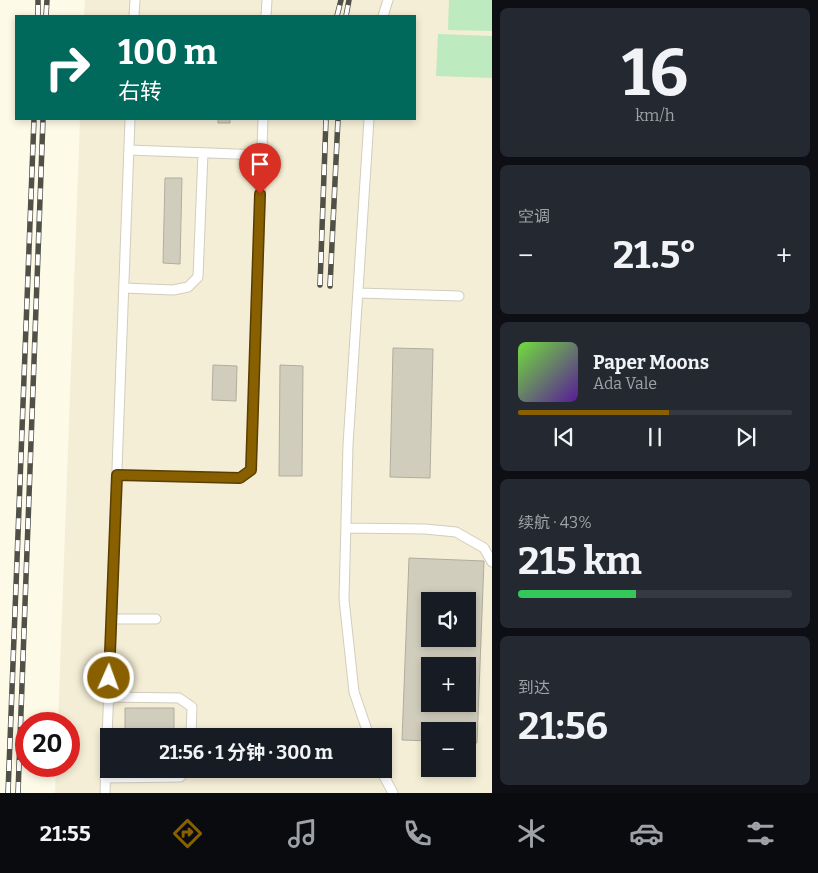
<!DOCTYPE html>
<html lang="zh">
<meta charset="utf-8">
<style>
body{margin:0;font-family:Bitter,"Noto Sans SC",serif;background:#242831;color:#f1f3f6;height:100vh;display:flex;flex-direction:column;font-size:19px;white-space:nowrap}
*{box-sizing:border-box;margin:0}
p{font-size:16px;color:#9ea1a6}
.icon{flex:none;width:28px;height:28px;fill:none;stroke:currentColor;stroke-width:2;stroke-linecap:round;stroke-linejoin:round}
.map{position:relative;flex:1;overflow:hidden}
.side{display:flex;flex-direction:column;gap:8px;padding:8px;background:#0d0f14;width:326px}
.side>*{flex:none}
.hud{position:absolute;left:15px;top:15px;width:401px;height:105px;border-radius:0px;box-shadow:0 2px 8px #0003;background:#00695c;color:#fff;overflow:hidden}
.buttons{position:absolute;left:421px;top:592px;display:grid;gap:10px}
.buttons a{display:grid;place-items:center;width:55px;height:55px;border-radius:0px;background:#171b24;box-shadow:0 2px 8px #0003;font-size:25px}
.speed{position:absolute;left:15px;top:712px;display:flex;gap:10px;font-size:25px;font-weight:700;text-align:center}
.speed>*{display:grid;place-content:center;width:65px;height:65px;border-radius:50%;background:#171b24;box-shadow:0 2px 8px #0003;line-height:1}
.speed .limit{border:8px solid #d22;background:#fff;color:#111}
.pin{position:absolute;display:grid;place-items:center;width:42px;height:42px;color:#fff;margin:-51px -21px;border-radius:50% 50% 50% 0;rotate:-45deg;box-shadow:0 0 5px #0007}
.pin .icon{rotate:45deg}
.me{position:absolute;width:55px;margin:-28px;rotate:2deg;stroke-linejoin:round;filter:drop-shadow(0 0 4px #0008)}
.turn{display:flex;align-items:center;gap:18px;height:105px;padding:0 20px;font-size:22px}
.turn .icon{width:65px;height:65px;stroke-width:2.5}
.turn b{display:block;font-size:35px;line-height:42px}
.big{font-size:38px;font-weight:700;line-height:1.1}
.side .tile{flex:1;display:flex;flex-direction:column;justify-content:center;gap:8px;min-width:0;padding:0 18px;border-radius:8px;background:#242831}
.side .dial{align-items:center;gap:0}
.dial b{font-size:65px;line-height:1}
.song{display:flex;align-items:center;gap:15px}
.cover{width:60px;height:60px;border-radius:8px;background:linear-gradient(135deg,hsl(100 70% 55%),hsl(270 70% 35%))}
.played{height:5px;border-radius:2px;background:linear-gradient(90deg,#896000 55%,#363941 55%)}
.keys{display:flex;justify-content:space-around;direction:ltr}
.heat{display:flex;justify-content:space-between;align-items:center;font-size:28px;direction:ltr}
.charge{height:8px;border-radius:4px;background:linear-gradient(90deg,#34c759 43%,#363941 0)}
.trip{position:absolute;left:100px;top:728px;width:292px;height:50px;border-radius:0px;background:#171b24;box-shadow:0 2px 8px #0003;font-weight:700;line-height:50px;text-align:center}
.tab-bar{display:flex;height:80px;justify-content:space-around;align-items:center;background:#090b0e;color:#9ea1a6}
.tab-bar .icon{width:35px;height:35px}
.tab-bar .current{color:#896000}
.tab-bar b{font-size:22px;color:#f1f3f6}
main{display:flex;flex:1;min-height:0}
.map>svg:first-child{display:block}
.built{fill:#f4eed6;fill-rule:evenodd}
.green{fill:#bdeabf}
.building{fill:#d1cdbd;stroke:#b1ad9d;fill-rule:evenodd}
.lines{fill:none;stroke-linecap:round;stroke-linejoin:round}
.service-casing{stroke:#d1cdbd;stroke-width:11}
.service{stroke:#fff;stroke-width:9}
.rail-casing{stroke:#515047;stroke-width:5.5}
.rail{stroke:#fff;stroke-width:4;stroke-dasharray:11;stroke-linecap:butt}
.route-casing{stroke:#593e00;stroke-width:12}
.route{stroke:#896000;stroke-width:9}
</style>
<main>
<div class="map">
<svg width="492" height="793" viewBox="0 0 492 793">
<rect width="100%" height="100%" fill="#fefae8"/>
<path class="built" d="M85 0H492V793H55L56 766H69V724H58L80 119H415V16H84ZM430 601H468V639H430ZM430 666H468V704H430ZM430 731H468V769H430ZM109 736H384V769H109Z"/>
<path class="green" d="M449 0H492V31L448 30Z
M438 34 492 36V78L436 76Z"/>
<path class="building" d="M218 119H230V123H218Z
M165 178H182L180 264 163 263Z
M393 348 433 349 430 478 390 477Z
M213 365 237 366 236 401 212 400Z
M280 365 303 366 302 476H279Z
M409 558 484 561 477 743H468V731H430V741L402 740ZM430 601H468V639H430ZM430 666H468V704H430Z
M125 708H174V736H125Z"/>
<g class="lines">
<defs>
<path id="service" d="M134 16 135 0
M266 16 267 0
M383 16 388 0
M129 150 261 155
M124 288 173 290 188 287 198 277 203 153
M358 293 459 296
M117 475 240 478 251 470 263 119
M346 528 425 529 456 532 484 548 492 562
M111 619H156
M108 697 179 698 192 707 191 736
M369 736 354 692 344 599 348 445 369 119
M380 769 393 793
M105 778 180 777 188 769
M105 793 130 119"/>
</defs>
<use href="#service" class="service-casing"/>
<use href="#service" class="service"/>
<defs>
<path id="rail" d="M38 16V0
M46 16 47 0
M337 16 341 0
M346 16 349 0
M320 285 326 119
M330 286 338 119
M8 793 34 119
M18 793 43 119"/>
</defs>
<use href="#rail" class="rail-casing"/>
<use href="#rail" class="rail"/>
</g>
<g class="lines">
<defs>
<path id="route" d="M109 678 117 475 240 478 251 470 260 194"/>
</defs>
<use href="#route" class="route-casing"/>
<use href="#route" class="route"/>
</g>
</svg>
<div class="buttons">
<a><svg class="icon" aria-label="sound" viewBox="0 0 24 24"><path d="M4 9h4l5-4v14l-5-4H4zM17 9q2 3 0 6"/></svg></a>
<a>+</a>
<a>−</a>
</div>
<div class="speed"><div class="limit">20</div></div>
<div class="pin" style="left:260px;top:194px;background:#d93025"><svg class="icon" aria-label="arrive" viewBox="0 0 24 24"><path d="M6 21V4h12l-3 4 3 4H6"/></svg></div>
<svg class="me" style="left:109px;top:678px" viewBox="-20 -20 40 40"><circle r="17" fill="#896000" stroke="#fff" stroke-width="3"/><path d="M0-11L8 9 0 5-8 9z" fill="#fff"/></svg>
<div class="trip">21:56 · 1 分钟 · 300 m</div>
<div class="hud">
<div class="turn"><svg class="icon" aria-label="right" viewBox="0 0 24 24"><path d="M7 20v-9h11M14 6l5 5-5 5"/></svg><div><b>100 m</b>右转</div></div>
</div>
</div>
<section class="side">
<div class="tile dial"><b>16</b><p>km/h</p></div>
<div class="tile"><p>空调</p>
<div class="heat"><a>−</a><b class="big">21.5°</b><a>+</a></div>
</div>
<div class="tile">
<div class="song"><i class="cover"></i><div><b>Paper Moons</b><p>Ada Vale</p></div></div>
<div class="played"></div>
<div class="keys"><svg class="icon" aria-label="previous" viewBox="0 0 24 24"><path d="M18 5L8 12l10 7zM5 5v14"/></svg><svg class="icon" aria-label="pause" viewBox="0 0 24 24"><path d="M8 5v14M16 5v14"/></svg><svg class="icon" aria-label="next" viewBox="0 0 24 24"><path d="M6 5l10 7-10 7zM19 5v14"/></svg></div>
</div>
<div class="tile"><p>续航 · 43%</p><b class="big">215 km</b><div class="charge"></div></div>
<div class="tile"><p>到达</p><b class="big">21:56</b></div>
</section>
</main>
<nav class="tab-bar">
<b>21:55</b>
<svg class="icon current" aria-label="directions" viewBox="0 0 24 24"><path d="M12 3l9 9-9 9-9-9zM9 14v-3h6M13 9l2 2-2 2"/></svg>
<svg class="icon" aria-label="music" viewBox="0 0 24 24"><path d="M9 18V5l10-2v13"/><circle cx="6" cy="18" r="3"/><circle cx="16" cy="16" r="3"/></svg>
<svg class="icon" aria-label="phone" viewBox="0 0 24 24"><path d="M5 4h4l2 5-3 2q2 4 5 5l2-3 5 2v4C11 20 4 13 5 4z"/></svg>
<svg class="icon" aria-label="climate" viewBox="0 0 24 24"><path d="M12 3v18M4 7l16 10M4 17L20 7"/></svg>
<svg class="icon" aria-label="car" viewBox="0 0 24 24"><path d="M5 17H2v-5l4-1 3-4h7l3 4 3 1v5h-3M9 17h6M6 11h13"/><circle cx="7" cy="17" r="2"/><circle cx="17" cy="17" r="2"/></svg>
<svg class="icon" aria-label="filters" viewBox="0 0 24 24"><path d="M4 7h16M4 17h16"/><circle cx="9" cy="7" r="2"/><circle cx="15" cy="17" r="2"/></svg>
</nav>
